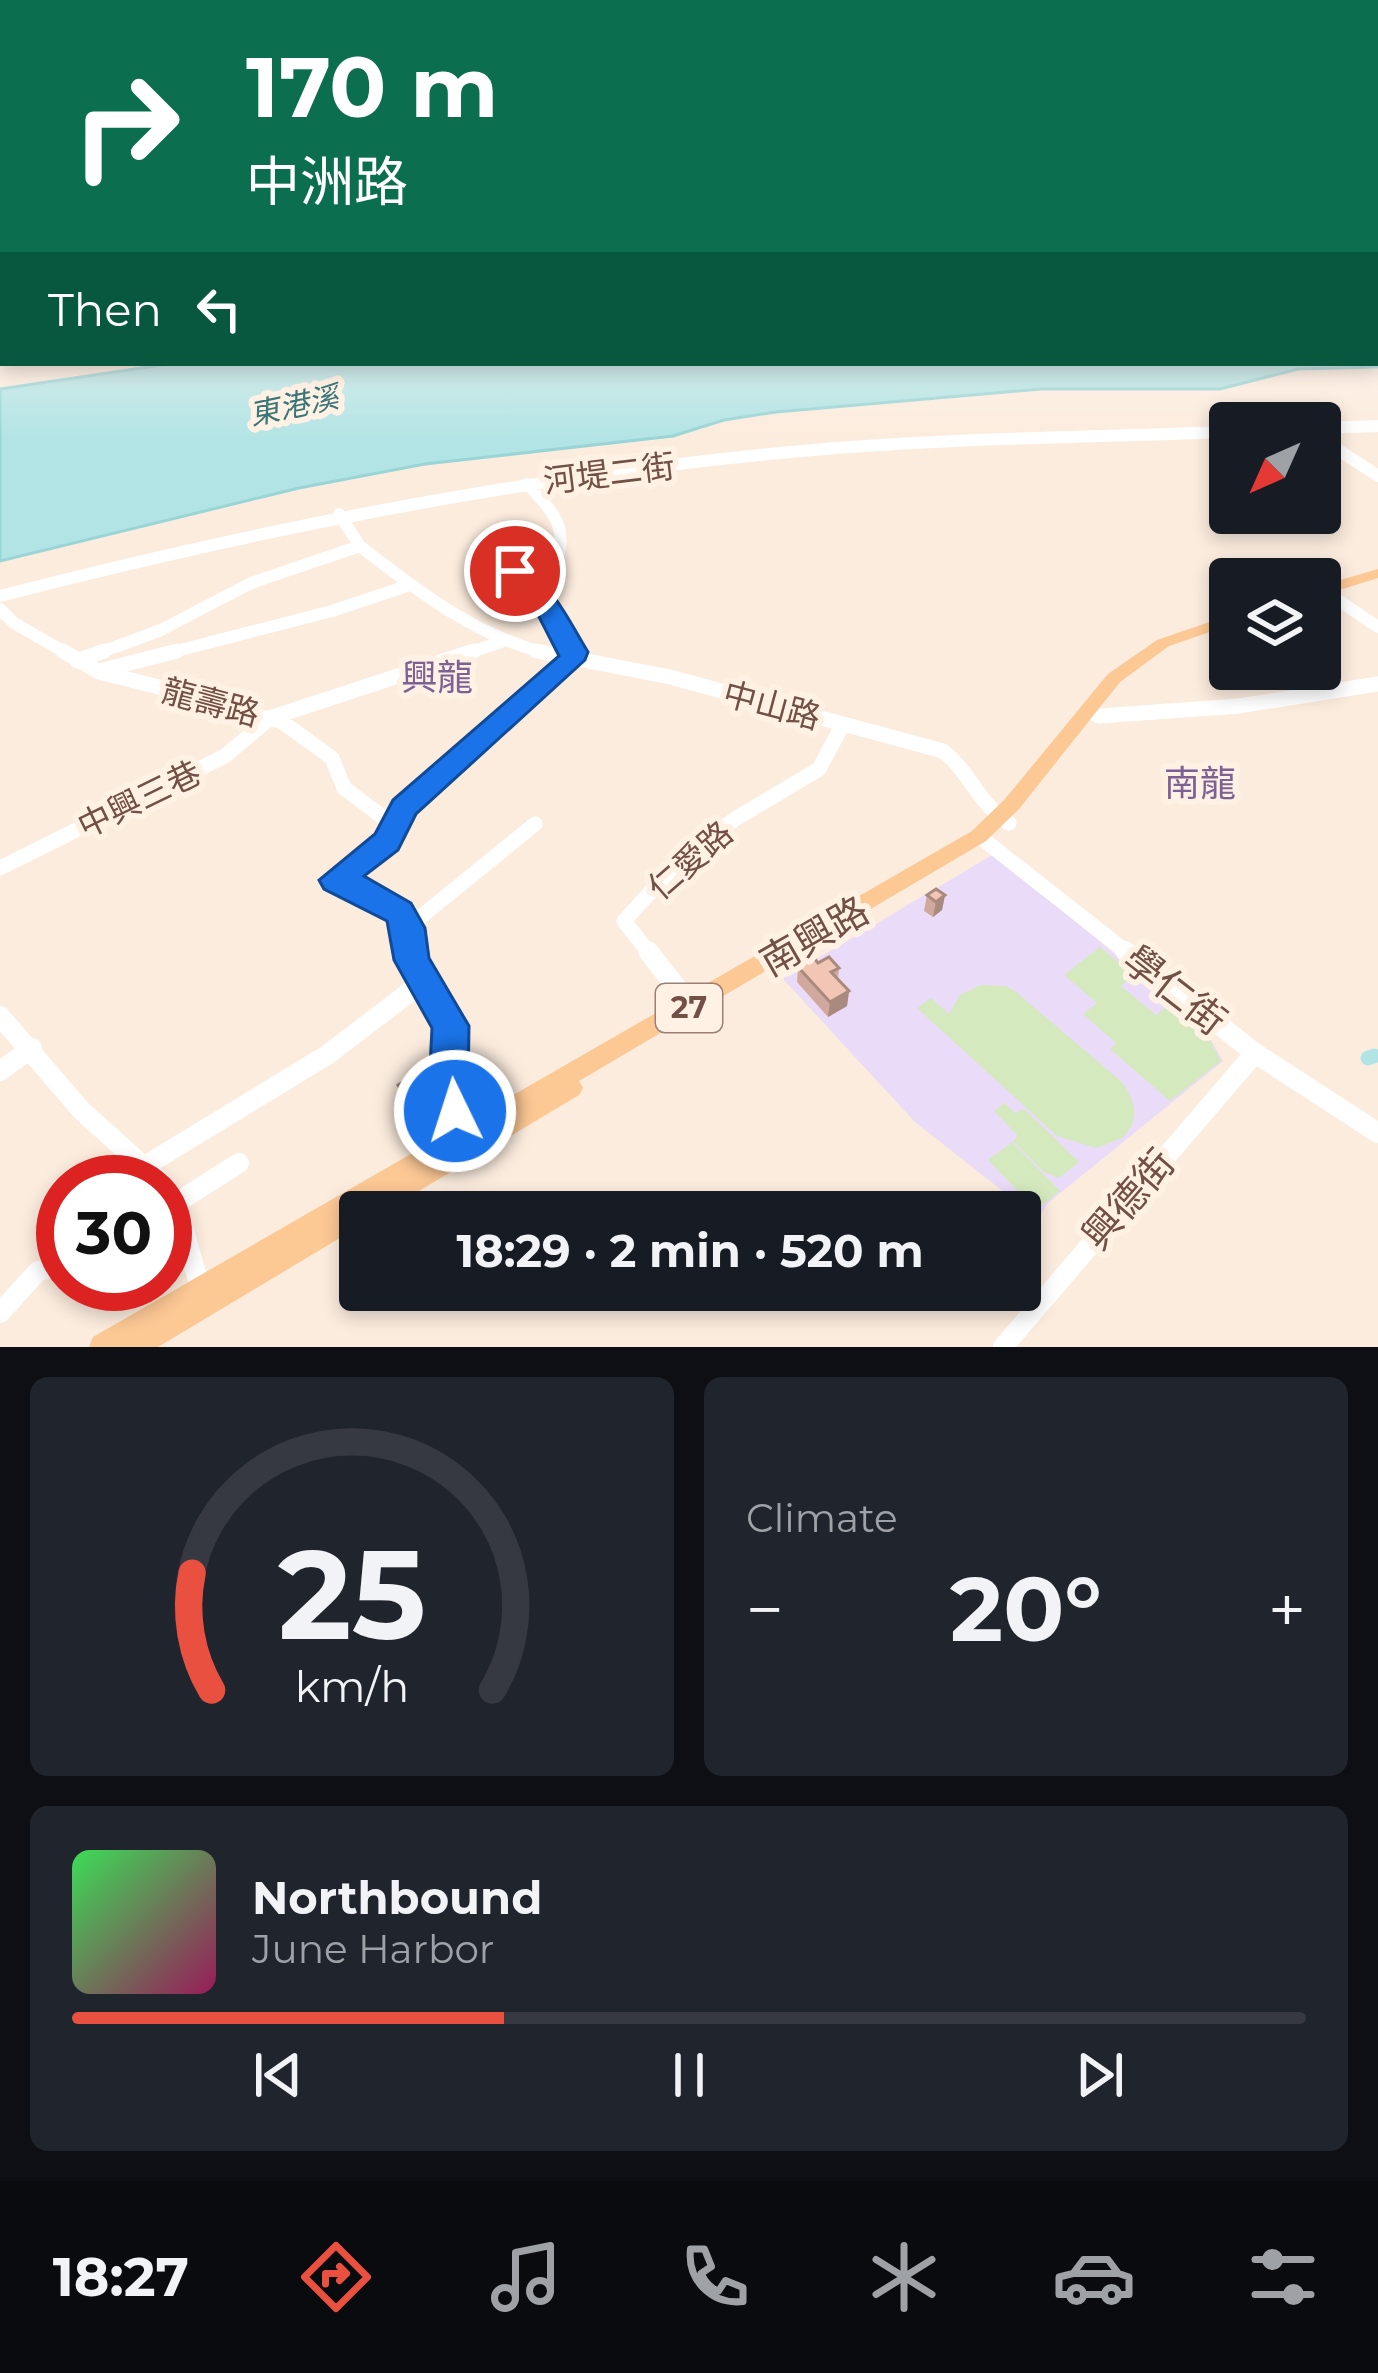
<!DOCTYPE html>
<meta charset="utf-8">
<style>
body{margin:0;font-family:Montserrat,"Noto Sans TC",sans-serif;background:#20242c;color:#f1f3f6;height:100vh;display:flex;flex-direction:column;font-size:45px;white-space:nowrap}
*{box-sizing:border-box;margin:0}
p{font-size:39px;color:#9ea1a6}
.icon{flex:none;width:66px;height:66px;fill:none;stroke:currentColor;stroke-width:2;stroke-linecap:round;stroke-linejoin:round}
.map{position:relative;height:1347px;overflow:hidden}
.side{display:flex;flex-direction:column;gap:30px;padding:30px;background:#0d0f14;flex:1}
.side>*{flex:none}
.top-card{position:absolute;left:0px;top:0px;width:1380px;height:366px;box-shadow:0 6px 18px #0003;background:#0b6e4f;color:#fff;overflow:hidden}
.needle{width:78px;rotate:225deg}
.controls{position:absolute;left:1209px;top:402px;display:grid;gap:24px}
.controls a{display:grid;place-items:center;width:132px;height:132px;border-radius:12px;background:#171b24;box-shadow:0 6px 18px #0003;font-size:60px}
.speed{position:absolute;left:36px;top:1155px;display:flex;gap:24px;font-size:60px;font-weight:700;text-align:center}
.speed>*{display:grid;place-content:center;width:156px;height:156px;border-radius:50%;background:#171b24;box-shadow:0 6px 18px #0003;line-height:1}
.speed .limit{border:18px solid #d22;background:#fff;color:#111}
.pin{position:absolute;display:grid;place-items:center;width:102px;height:102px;color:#fff;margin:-51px;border:6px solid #fff;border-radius:50%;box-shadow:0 3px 12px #0007}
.me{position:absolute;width:132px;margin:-66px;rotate:356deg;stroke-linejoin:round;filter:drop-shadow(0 0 9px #0008)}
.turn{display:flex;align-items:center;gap:42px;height:252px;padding:0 48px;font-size:54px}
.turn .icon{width:156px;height:156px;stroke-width:2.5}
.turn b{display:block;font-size:84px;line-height:102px}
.then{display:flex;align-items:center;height:114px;padding:0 48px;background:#0003;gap:24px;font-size:45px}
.big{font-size:90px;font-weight:700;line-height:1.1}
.side .widget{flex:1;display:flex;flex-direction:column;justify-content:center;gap:18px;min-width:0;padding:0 42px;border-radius:18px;background:#20242c}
.side .dial{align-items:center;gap:0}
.dial svg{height:312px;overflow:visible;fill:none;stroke:#363941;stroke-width:7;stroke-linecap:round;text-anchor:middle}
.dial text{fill:#f1f3f6;stroke:none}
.song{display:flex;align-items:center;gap:36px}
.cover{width:144px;height:144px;border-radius:18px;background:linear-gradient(135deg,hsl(130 70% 55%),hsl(330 70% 35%))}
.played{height:12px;border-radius:6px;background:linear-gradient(90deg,#e95040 35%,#363941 35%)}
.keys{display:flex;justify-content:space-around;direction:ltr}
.heat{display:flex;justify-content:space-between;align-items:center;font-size:66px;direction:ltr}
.side .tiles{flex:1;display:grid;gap:30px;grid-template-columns:1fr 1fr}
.widget:last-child{grid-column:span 2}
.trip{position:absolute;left:339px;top:1191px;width:702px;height:120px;border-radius:12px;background:#171b24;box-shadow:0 6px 18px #0003;font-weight:700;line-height:120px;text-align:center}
.tabs{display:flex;height:192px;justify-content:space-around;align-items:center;background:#090b0e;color:#9ea1a6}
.tabs .icon{width:84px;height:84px}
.tabs .selected{color:#e95040}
.tabs b{font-size:54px;color:#f1f3f6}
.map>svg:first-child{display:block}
.education{fill:#eadbf8}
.green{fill:#d4e9bd}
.water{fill:#b3e4e5;stroke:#99d5d7;stroke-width:3}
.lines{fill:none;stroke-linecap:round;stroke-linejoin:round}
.canal{stroke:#b3e4e5;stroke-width:15}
.minor-far2{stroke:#fff;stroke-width:12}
.minor-far1{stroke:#fff;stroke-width:15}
.minor{stroke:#fff;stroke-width:20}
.major{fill:#fcc894;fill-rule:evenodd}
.wall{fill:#d0a99c}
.shaded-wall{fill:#a98a7f}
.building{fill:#f2c5b5;stroke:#a98a7f;stroke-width:3}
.route{fill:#1a73e8;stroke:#114b97;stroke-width:3}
.labels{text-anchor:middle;stroke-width:12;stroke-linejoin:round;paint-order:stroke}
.far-water-label{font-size:30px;font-style:italic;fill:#3a7678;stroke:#fff1e4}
.shield{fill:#fff1e4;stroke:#9c8075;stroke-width:3}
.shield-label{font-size:30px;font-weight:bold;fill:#725046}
.street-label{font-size:33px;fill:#725046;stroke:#fff1e4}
.neighbourhood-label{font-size:36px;fill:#7d6195;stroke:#fff1e4}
.near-street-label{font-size:39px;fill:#725046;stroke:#fff1e4}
</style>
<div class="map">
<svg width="1378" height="1347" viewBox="0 0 1378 1347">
<rect width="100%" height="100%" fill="#fcecde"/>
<path class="education" d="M994 854 1204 1028 1223 1061 1048 1203 1038 1219 915 1122 783 979Z"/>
<path class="green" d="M1100 947 1134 975 1121 986 1156 1015 1172 1003 1203 1028 1221 1061 1170 1101 1110 1049 1116 1043 1083 1014 1097 1003 1064 975Z
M980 985 1006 986 1016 992 1122 1082C1136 1102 1141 1120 1122 1138L1096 1148 1057 1136 917 1008 931 998 949 1014 960 995Z
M1005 1103 1015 1113 1024 1109 1079 1162 1059 1178 1044 1172 1013 1141 1018 1136 994 1111Z
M1012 1142 1060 1191 1036 1210 988 1160Z"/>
<path class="water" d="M1378 267V367L1298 369 1220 389H1041L776 412 724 420 673 436 425 464 299 488 0 561V389L175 363H1377Z"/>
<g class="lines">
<path class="canal" d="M1368 1058 1374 1056"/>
<path class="minor-far2" d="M1320 428 1378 426
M1320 438 1378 476
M527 484C548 506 568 524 558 557L515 571 544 601 574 654
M360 546C419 592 474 635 548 654
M1323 590 1378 627
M0 596C267 527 537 474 813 450 951 438 1091 437 1230 432
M0 609 14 623 68 654
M96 654 161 630 251 583 360 546 339 514
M165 654 332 611 410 585
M465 654 501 642"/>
<path class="minor-far1" d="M63 651 99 672 179 692 210 707 281 721 332 758 344 788 384 818 399 817
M536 651 670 677 943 751C970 772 979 805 1009 823
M77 661 104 651
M103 670 177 651
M1089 711 1099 716 1239 706 1378 684
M979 836 1129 954
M0 868 225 756 270 718 474 651
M336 880 387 841 404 808 571 660 573 651
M336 880 349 882 399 912 411 954
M407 928 535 824
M650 954 624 921 677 863 735 819 819 769 843 724"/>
<path class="minor" d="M411 951 451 1026 448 1085 466 1144
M648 951 698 1015
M1125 951 1255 1053 1378 1133
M0 1016 82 1111 161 1182
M0 1071 32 1048
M148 1164 327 1055 424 981
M165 1188 176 1203 202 1294
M165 1210 239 1163
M0 1313 37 1272 63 1263
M1003 1347 1255 1053"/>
<path class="major" d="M1378 569V578L1320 596V586Z
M1230 615V625L1169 646 1120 682 1019 809 986 841 579 1081 583 1088 579 1095 384 1212H360V1226L158 1347H89L93 1337 972 831 1005 799 1108 674 1157 640Z"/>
</g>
<path class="wall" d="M927 895H945L942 910 933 917 924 911Z
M818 963 839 968 838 979 849 991 847 1006 828 1017 797 982 798 967Z
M398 1085 444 1122 424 1134 402 1100Z"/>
<path class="shaded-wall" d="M945 895 942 910 933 917 936 902Z
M849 991 847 1006 828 1017 830 1002Z
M441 1107 444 1122 424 1134 420 1119Z"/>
<path class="building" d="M936 889 945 895 936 902 927 895Z
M829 957 839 968 831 972 849 991 830 1002 798 967 814 958 818 963Z
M427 1069 441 1107 420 1119 398 1085Z"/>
<linearGradient id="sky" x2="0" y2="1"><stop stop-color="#93c7e7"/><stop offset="0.57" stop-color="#fef6f0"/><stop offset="1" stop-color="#fef6f0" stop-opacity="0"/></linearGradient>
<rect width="1378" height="439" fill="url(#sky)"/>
<path class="route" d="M515 564C549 576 570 623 588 652L585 660 416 814 398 850 364 876 411 903 425 928 429 958 469 1026 468 1085 475 1111 469 1124 455 1129 441 1124 429 1085 432 1028 394 960 387 921 324 889 319 880 375 834 393 800 559 656 533 605 503 571Z"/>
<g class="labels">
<g class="far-water-label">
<text transform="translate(294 406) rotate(-12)" y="10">東港溪</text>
</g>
<rect class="shield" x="656" y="984" width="66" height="48" rx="9"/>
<g class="shield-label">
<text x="689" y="1018">27</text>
</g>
<g class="street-label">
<text transform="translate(609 473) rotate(-7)" y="12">河堤二街</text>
<text transform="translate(211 702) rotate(15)" y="12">龍壽路</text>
<text transform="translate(772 705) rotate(15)" y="12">中山路</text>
<text transform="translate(139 799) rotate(-26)" y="12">中興三巷</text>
<text transform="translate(690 860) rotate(-41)" y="12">仁愛路</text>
</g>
<g class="neighbourhood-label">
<text x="437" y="690">興龍</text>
<text x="1200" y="796">南龍</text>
</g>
<g class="near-street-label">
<text transform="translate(814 936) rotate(-30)" y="14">南興路</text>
<text transform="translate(1175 990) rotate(38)" y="14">學仁街</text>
<text transform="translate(1128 1199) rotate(-49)" y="14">興德街</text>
</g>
</g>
</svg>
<div class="controls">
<a><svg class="needle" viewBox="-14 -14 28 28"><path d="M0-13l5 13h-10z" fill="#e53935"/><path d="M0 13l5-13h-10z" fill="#9ea1a6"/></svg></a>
<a><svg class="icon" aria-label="layers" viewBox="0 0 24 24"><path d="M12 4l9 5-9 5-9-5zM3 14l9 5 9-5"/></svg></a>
</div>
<div class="speed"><div class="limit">30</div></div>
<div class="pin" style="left:515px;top:571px;background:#d93025"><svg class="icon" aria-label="arrive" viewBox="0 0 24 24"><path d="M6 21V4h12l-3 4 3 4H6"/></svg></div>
<svg class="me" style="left:455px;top:1111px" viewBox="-20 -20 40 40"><circle r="17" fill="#1a73e8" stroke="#fff" stroke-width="3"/><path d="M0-11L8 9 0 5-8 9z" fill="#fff"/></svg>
<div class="trip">18:29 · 2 min · 520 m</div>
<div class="top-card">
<div class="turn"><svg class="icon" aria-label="right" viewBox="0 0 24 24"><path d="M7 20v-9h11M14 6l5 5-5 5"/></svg><div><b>170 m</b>中洲路</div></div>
<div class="then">Then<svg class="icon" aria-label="left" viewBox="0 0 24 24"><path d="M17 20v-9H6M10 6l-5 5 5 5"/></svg></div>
</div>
</div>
<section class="side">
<div class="tiles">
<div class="widget dial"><svg viewBox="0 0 100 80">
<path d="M14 69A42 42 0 1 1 86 69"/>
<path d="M14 69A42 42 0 0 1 9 39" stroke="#e95040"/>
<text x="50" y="56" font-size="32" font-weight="700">25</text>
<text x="50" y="72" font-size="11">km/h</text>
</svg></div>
<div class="widget"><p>Climate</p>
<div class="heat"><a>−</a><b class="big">20°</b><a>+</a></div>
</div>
<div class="widget">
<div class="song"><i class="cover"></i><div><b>Northbound</b><p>June Harbor</p></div></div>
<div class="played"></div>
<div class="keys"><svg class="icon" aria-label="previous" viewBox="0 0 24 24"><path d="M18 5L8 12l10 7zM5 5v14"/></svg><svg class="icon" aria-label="pause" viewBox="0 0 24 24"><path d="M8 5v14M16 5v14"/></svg><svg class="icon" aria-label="next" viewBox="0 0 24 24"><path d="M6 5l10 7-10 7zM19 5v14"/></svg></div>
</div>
</div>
</section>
<nav class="tabs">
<b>18:27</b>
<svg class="icon selected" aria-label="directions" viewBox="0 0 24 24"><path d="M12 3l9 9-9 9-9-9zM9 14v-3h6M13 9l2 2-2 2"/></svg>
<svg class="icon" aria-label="music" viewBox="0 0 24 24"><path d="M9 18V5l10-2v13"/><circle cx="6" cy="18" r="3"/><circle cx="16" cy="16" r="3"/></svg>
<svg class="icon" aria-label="phone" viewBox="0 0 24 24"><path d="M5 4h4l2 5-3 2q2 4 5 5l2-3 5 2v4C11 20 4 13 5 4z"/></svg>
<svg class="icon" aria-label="climate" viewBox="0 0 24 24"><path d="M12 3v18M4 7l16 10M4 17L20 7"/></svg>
<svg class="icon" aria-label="car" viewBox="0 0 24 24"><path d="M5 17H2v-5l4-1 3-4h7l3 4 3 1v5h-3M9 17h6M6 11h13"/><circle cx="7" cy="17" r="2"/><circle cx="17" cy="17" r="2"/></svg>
<svg class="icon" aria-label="filters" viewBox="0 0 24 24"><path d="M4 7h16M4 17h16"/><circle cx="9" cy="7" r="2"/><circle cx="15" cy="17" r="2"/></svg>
</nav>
